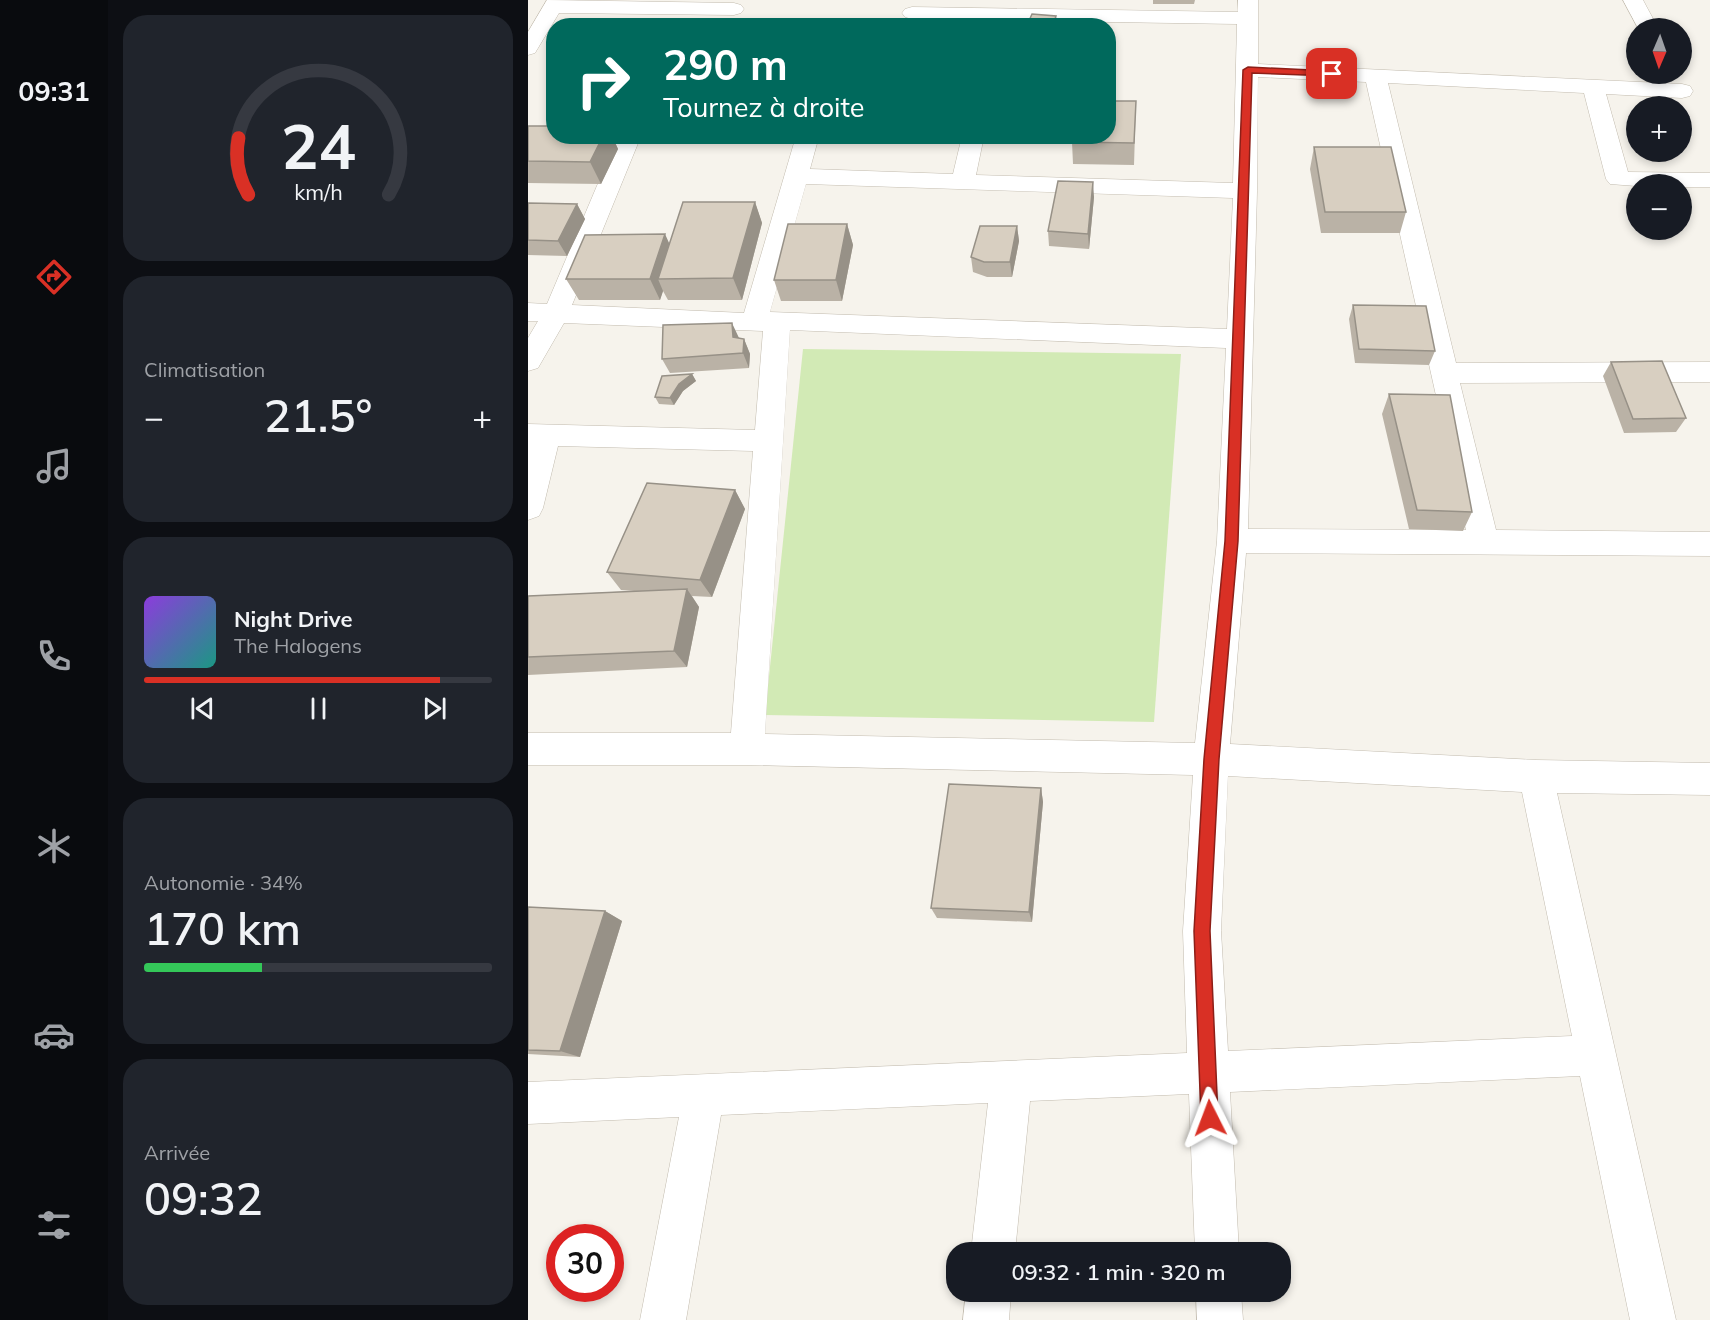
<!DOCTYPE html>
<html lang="fr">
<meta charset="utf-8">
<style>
body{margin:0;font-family:Mulish,sans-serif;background:#20242c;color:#f1f3f6;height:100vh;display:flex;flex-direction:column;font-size:22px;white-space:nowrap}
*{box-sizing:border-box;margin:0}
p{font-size:20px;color:#9ea1a6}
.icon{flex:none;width:33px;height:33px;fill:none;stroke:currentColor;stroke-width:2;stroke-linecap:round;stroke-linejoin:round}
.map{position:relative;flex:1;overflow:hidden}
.panel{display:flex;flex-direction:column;gap:15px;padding:15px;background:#0d0f14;width:420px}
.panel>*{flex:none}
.top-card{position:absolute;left:18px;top:18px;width:570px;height:126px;border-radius:24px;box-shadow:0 3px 9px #0003;background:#00695c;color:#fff;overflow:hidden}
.needle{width:39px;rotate:182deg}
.fabs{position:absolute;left:1098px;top:18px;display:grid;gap:12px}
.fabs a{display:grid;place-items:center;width:66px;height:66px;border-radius:50%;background:#171b24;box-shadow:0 3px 9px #0003;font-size:30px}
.speed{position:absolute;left:18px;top:1224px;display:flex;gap:12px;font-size:30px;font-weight:700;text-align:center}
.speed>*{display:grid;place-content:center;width:78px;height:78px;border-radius:50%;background:#171b24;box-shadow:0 3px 9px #0003;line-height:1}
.speed .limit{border:9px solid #d22;background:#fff;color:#111}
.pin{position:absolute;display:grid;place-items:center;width:51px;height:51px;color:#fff;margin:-26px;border-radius:12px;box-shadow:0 3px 9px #0006}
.me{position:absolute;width:66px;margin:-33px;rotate:357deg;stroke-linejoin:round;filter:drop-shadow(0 0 4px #0008)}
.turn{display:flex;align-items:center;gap:21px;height:126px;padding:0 18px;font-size:27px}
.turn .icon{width:78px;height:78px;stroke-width:2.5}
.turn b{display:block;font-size:42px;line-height:51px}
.big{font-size:45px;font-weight:600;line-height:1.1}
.panel .card{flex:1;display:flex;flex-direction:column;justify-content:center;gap:9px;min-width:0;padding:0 21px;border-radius:24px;background:#20242c}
.panel .dial{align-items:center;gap:0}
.dial svg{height:156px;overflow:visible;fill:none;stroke:#363941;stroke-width:7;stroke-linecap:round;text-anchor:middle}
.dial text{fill:#f1f3f6;stroke:none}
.song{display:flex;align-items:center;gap:18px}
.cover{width:72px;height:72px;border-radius:9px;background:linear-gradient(135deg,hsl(270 70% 55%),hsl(170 70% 35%))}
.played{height:6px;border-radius:3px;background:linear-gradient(90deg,#d93025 85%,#363941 85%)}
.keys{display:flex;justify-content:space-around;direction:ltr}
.heat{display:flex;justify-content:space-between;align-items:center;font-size:33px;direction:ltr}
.charge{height:9px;border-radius:4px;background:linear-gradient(90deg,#34c759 34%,#363941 0)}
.trip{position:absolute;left:418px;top:1242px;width:345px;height:60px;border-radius:24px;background:#171b24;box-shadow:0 3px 9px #0003;font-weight:600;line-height:60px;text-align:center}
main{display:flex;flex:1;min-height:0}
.dock{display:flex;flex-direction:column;width:108px;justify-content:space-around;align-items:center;background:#090b0e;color:#9ea1a6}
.dock .icon{width:42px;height:42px}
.dock .current{color:#d93025}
.dock b{font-size:27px;color:#f1f3f6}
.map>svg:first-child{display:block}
.green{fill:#d2eab5}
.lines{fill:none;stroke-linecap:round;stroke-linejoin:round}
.minor-casing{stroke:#c2bbae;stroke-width:1}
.minor{fill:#fff;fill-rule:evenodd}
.wall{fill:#bab2a6}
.shaded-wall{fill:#979187}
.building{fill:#d8cfc1;stroke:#979187;stroke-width:1.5}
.route{fill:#d93025;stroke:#8d1f18;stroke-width:1.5}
</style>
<main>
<nav class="dock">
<b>09:31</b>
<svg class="icon current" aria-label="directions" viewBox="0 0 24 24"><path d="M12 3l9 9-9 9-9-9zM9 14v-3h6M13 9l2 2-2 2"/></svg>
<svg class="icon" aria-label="music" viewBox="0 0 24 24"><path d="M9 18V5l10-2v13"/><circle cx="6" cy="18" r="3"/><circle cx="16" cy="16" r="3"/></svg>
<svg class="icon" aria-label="phone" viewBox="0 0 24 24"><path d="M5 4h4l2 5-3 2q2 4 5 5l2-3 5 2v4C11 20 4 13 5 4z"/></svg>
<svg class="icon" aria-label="climate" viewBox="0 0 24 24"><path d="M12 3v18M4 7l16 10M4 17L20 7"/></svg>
<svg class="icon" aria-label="car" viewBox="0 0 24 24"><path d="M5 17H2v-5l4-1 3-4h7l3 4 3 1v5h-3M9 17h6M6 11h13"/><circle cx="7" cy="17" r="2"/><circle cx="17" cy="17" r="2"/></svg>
<svg class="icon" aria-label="filters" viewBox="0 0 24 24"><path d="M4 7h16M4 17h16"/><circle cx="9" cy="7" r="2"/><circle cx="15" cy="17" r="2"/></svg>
</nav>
<section class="panel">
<div class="card dial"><svg viewBox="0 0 100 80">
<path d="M14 69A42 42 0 1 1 86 69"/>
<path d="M14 69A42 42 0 0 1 9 40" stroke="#d93025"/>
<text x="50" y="56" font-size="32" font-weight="700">24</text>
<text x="50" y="72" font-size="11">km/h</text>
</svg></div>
<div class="card"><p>Climatisation</p>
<div class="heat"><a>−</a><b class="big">21.5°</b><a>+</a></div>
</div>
<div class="card">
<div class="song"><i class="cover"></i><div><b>Night Drive</b><p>The Halogens</p></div></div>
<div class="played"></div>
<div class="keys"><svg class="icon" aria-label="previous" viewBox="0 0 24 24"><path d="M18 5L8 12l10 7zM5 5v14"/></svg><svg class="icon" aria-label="pause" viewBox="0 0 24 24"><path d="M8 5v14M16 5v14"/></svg><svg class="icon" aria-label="next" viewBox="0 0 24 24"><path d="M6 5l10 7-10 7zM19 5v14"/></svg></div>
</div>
<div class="card"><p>Autonomie · 34%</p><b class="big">170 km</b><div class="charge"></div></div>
<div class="card"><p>Arrivée</p><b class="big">09:32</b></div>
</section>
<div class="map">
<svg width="1182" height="1320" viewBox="0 0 1182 1320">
<rect width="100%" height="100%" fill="#f6f3ec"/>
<path class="green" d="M275 349 653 354 626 722 237 715Z"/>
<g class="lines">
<defs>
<path id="minor" d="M19 0 206 3 213 5 216 9 213 13 206 15 31 13 7 53 0 55V32Z
M710 0H730V64L1154 84 1162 86 1165 91 1162 96 1154 98 1078 94 1100 172 1182 173V187H1154V184H1108V186L1082 184 1078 179 1056 93 860 83 928 363 1182 362V382L932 383 968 530 1182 532V556L718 553 702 744 1008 760 1182 763V795L1029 793 1148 1320H1102L1052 1076 702 1092 711 1252H667L661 1094 502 1101 487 1252H443L460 1103 193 1115 158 1320H112L151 1117 0 1124V1082L659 1053 655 931 665 775 219 765H0V733H203L225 451 30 446 15 508 11 516 0 520V424L227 430 235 331 36 323 10 368 0 371V338L10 321H0V303L19 304 90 136H113L44 305 216 313 268 136H291L282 169 425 174 434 136H456L448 175 705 183 709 24 384 19 377 17 374 13 377 9 384 7 710 12ZM730 77 838 82 938 530 720 529 729 191ZM278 184 705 198 699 329 242 312ZM262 330 698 348 689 541 667 743 237 734ZM700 776 994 792 1044 1036 700 1051 693 931Z
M1095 0H1115L1130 28H1110Z
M438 1292H483L481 1320H435Z
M668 1292H713L715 1320H669Z"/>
</defs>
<use href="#minor" class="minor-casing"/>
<use href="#minor" class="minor"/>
</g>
<path class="wall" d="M625 0H667L666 4H625Z
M528 16V26H500V23Z
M608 101 606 165 545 164 544 142Z
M0 126 26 136H84L90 149 73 184 0 183Z
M786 147 878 212 872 233H793L782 169Z
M566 197 561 249 521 246 520 231Z
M227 202 234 223 214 300H140L135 291 132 300H51L38 279 141 243Z
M0 203 49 204 57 219 39 256 0 255Z
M319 224 325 245 314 301H253L246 280Z
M489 226 491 241 484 277H459L445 272 443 257Z
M825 305 907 351 901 365 827 363 821 319Z
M211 338 216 339 222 354 221 368 142 373 134 359Z
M1083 362 1158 418 1148 432 1096 433 1075 376Z
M164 374 168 381 155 391 146 405 131 404 127 397Z
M861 394 944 512 935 531 881 529 854 414Z
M207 490 217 509 184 597 164 596 171 607 159 667 0 675V596L106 591 93 590 79 572Z
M513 788 515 802 504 922 409 918 403 908Z
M0 907 77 911 94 921 52 1057 0 1054Z"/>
<path class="shaded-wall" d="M528 16 529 24 528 26H525Z
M75 136H84L90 149 73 184 62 162Z
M565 182 566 197 561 249 560 234Z
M227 202 234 223 214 300 205 278Z
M49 204 57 219 39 256 30 241Z
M319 224 325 245 314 301 308 280Z
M489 226 491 241 484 277 482 262Z
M137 234 147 256 130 279 135 291 132 300 122 279Z
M204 323 211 338V351L205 337Z
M216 339 222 354 221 368 215 353Z
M164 374 168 381 155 391 146 405 142 398 151 384Z
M207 490 217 509 184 597 172 580Z
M159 589 171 607 159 667 146 651Z
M513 788 515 802 504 922 501 912Z
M77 911 94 921 52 1057 32 1051Z"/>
<path class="building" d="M504 14 528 16 525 25 500 23Z
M580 101H608L606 143 544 142V136H580Z
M0 126H26V136H75L62 162 0 161Z
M786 147H863L878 212H797Z
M530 181 565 182 560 234 520 231Z
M155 202H227L205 278 130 279Z
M0 203 49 204 30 241 0 240Z
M260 224H319L308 280H246Z
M452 226H489L482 262H456L443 257Z
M137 234 122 279H38L57 235Z
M825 305 898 306 907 351 831 349Z
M204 323 205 337 216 339 215 353 134 359 135 325Z
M1134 361 1158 418 1105 419 1083 362Z
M164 374 151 384 142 398 127 397 134 376Z
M861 394 922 395 944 512 889 510Z
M119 483 207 490 172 580 79 572Z
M159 589 146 651 0 657V596Z
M421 784 513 788 501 912 403 908Z
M0 907 77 911 32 1051 0 1050Z"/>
<path class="route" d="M720 67 804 71 809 74 804 76 724 73 710 541 691 759 682 931 690 1118 688 1124 682 1126 676 1124 673 1118 666 931 676 759 697 541 715 70Z"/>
</svg>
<div class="fabs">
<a><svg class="needle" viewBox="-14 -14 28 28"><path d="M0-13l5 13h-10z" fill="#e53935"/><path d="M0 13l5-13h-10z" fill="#9ea1a6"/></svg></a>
<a>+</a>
<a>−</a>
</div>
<div class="speed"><div class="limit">30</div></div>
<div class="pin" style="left:804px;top:74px;background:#d93025"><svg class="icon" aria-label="arrive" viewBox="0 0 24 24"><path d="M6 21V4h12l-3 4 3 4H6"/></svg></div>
<svg class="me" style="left:682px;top:1118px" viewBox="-20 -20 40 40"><path d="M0-17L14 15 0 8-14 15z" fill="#d93025" stroke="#fff" stroke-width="4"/></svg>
<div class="trip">09:32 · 1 min · 320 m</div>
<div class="top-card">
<div class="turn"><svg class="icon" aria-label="right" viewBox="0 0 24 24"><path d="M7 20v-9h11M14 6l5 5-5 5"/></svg><div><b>290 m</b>Tournez à droite</div></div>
</div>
</div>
</main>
